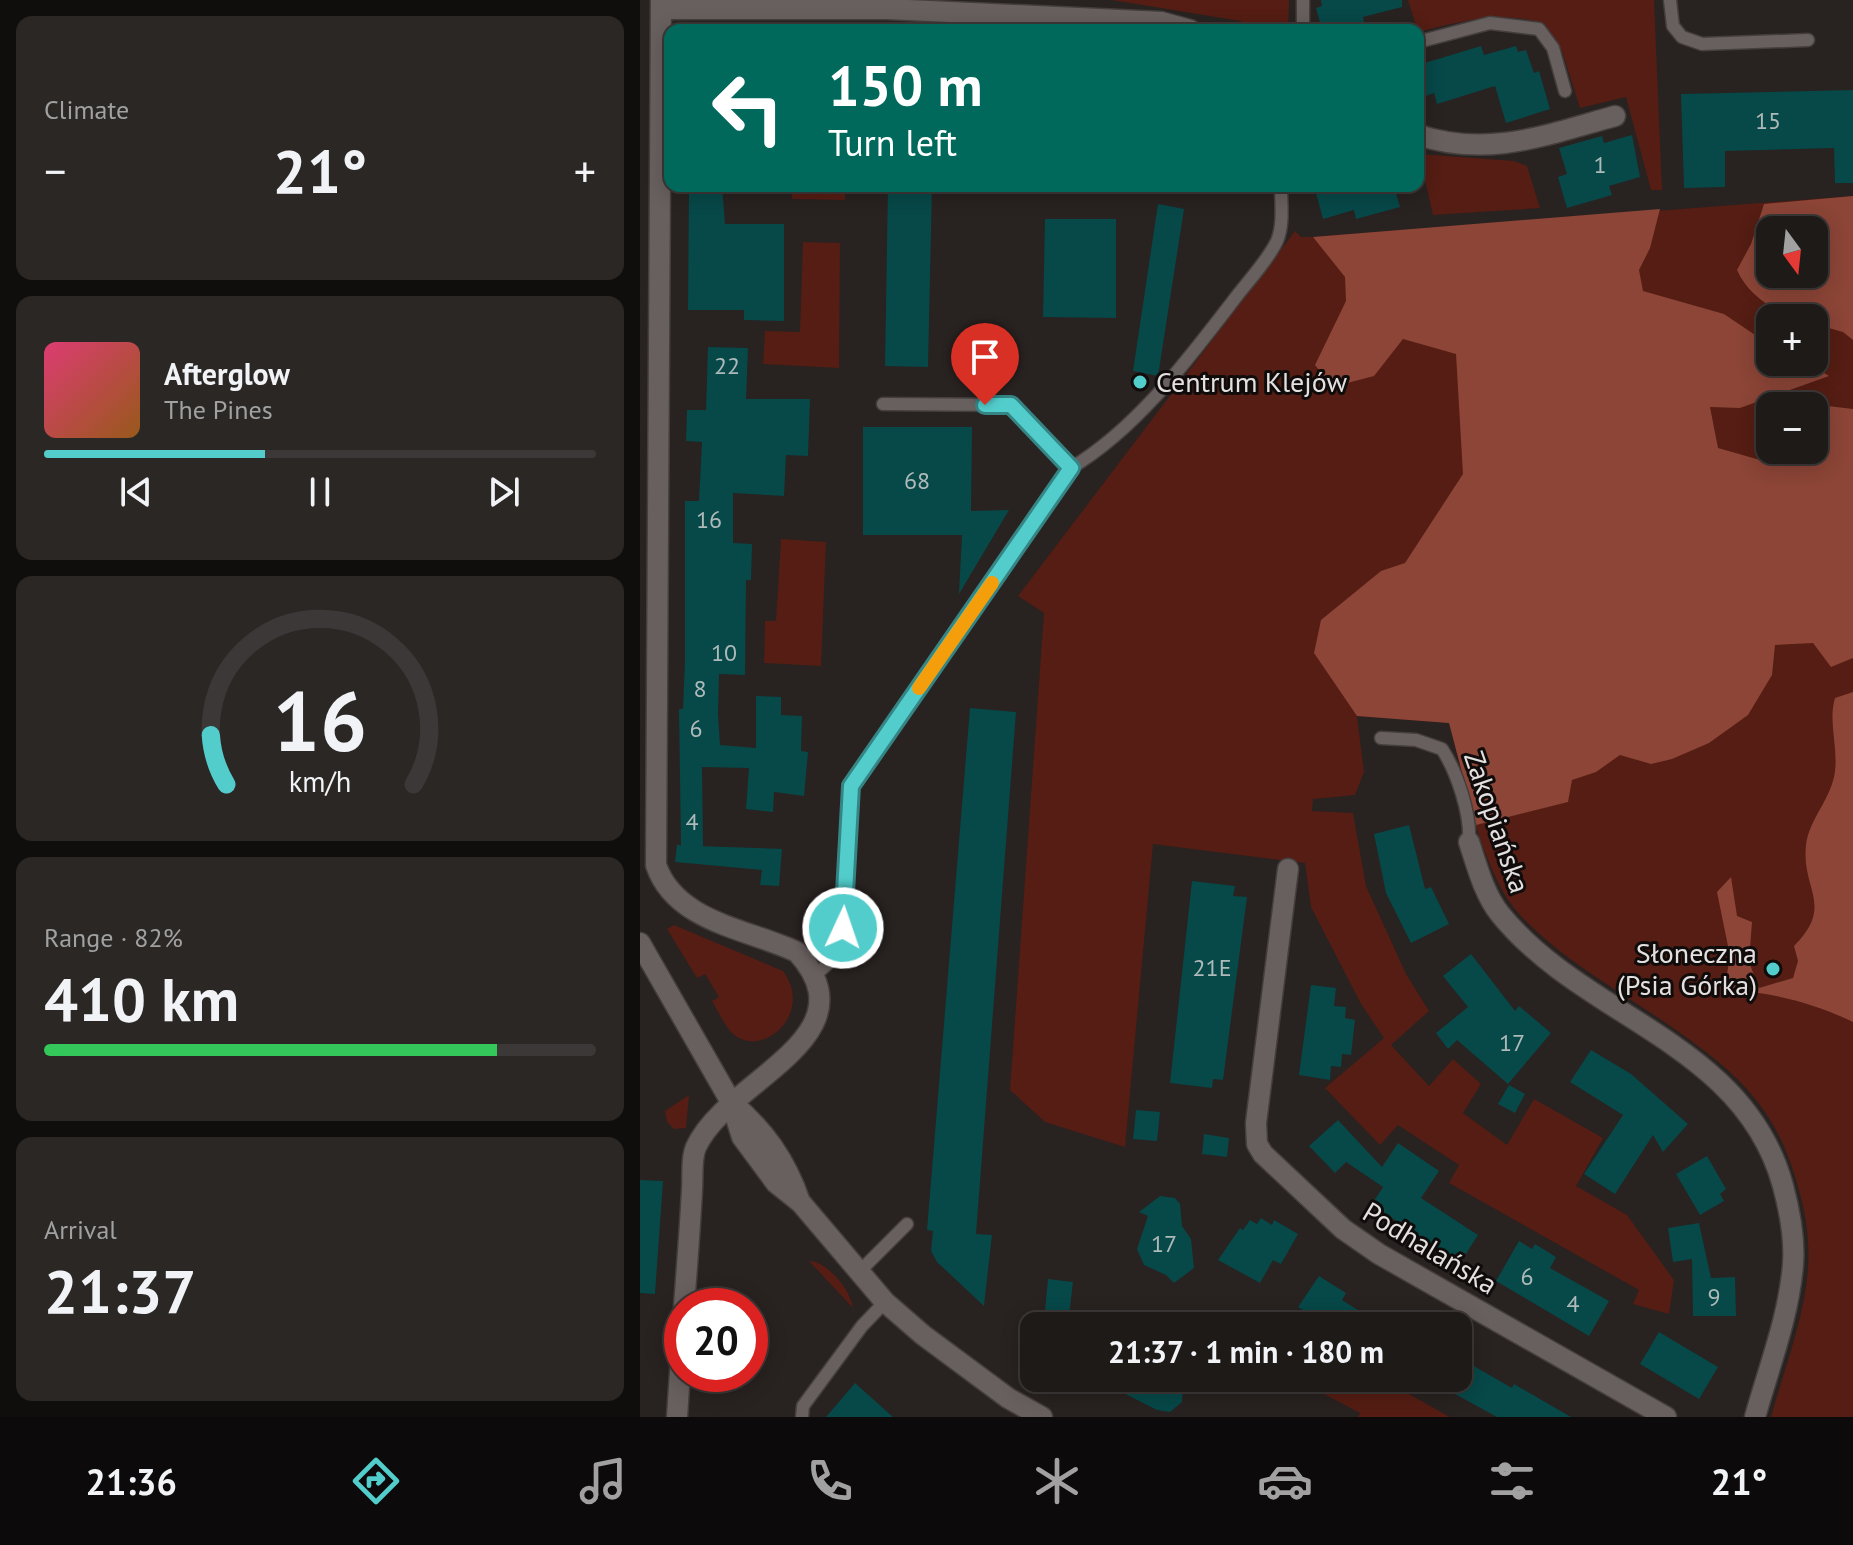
<!DOCTYPE html>
<meta charset="utf-8">
<style>
body{margin:0;font-family:"PT Sans",sans-serif;background:#2b2725;color:#f1f3f6;height:100vh;display:flex;flex-direction:column;font-size:30px;white-space:nowrap}
*{box-sizing:border-box;margin:0}
p{font-size:26px;color:#a1a1a2}
.icon{flex:none;width:44px;height:44px;fill:none;stroke:currentColor;stroke-width:2;stroke-linecap:round;stroke-linejoin:round}
.map{position:relative;flex:1;overflow:hidden}
.details{display:flex;flex-direction:column;gap:16px;padding:16px;background:#100e0d;width:640px}
.details>*{flex:none}
.guide{position:absolute;left:24px;top:24px;width:760px;height:168px;border-radius:16px;box-shadow:0 4px 20px #0003,0 0 0 2px #3c3837;background:#00695c;color:#fff;overflow:hidden}
.needle{width:52px;rotate:165deg}
.tools{position:absolute;left:1116px;top:216px;display:grid;gap:16px}
.tools a{display:grid;place-items:center;width:72px;height:72px;border-radius:16px;background:#1e1a18;box-shadow:0 4px 20px #0003,0 0 0 2px #3c3837;font-size:40px}
.speed{position:absolute;left:24px;top:1288px;display:flex;gap:16px;font-size:40px;font-weight:700;text-align:center}
.speed>*{display:grid;place-content:center;width:104px;height:104px;border-radius:50%;background:#1e1a18;box-shadow:0 4px 20px #0003,0 0 0 2px #3c3837;line-height:1}
.speed .limit{border:12px solid #d22;background:#fff;color:#111}
.pin{position:absolute;display:grid;place-items:center;width:68px;height:68px;color:#fff;margin:-82px -34px;border-radius:50% 50% 50% 0;rotate:-45deg;box-shadow:0 0 8px #0007}
.pin .icon{rotate:45deg}
.me{position:absolute;width:88px;margin:-44px;rotate:3deg;stroke-linejoin:round;filter:drop-shadow(0 0 6px #0008)}
.turn{display:flex;align-items:center;gap:28px;height:168px;padding:0 32px;font-size:36px}
.turn .icon{width:104px;height:104px;stroke-width:2.5}
.turn b{display:block;font-size:56px;line-height:68px}
.big{font-size:60px;font-weight:700;line-height:1.1}
.details .card{flex:1;display:flex;flex-direction:column;justify-content:center;gap:12px;min-width:0;padding:0 28px;border-radius:16px;background:#2b2725}
.details .dial{align-items:center;gap:0}
.dial svg{height:208px;overflow:visible;fill:none;stroke:#3c3837;stroke-width:7;stroke-linecap:round;text-anchor:middle}
.dial text{fill:#f1f3f6;stroke:none}
.song{display:flex;align-items:center;gap:24px}
.cover{width:96px;height:96px;border-radius:12px;background:linear-gradient(135deg,hsl(340 70% 55%),hsl(30 70% 35%))}
.played{height:8px;border-radius:4px;background:linear-gradient(90deg,#52cdcc 40%,#3c3837 40%)}
.keys{display:flex;justify-content:space-around;direction:ltr}
.heat{display:flex;justify-content:space-between;align-items:center;font-size:44px;direction:ltr}
.charge{height:12px;border-radius:6px;background:linear-gradient(90deg,#34c759 82%,#3c3837 0)}
.trip{position:absolute;left:380px;top:1312px;width:452px;height:80px;border-radius:16px;background:#1e1a18;box-shadow:0 4px 20px #0003,0 0 0 2px #3c3837;font-weight:700;line-height:80px;text-align:center}
.dock{display:flex;height:128px;justify-content:space-around;align-items:center;background:#0c0a0a;color:#a1a1a2}
.dock .icon{width:56px;height:56px}
.dock .active{color:#52cdcc}
.dock b{font-size:36px;color:#f1f3f6}
main{display:flex;flex:1;min-height:0}
.map>svg:first-child{display:block}
.green{fill:#551d13;fill-rule:evenodd}
.forest{fill:#8c4537;fill-rule:evenodd}
.building{fill:#074848}
.lines{fill:none;stroke-linecap:round;stroke-linejoin:round}
.service-casing{stroke:#443e3d;stroke-width:15}
.minor-casing{stroke:#443e3d;stroke-width:23}
.tertiary-casing{stroke:#443e3d;stroke-width:23}
.service{stroke:#68605e;stroke-width:12}
.minor{stroke:#68605e;stroke-width:20}
.tertiary{stroke:#68605e;stroke-width:20}
.route-casing{stroke:#358585;stroke-width:20}
.route{stroke:#52cdcc;stroke-width:14}
.slow{stroke:#f59e0b;stroke-width:14}
.poi-dot{fill:#52cdcc;stroke:#0f0c0b;stroke-width:3}
.labels{text-anchor:middle;stroke-width:6;stroke-linejoin:round;paint-order:stroke}
.number-label{font-size:24px;fill:#adbab9}
.poi-label{font-size:28px;fill:#e4e0df;stroke:#0f0c0b;text-anchor:start}
.street-label{font-size:28px;fill:#e4e0df;stroke:#0f0c0b}
</style>
<main>
<section class="details">
<div class="card"><p>Climate</p>
<div class="heat"><a>−</a><b class="big">21°</b><a>+</a></div>
</div>
<div class="card">
<div class="song"><i class="cover"></i><div><b>Afterglow</b><p>The Pines</p></div></div>
<div class="played"></div>
<div class="keys"><svg class="icon" aria-label="previous" viewBox="0 0 24 24"><path d="M18 5L8 12l10 7zM5 5v14"/></svg><svg class="icon" aria-label="pause" viewBox="0 0 24 24"><path d="M8 5v14M16 5v14"/></svg><svg class="icon" aria-label="next" viewBox="0 0 24 24"><path d="M6 5l10 7-10 7zM19 5v14"/></svg></div>
</div>
<div class="card dial"><svg viewBox="0 0 100 80">
<path d="M14 69A42 42 0 1 1 86 69"/>
<path d="M14 69A42 42 0 0 1 8 50" stroke="#52cdcc"/>
<text x="50" y="56" font-size="32" font-weight="700">16</text>
<text x="50" y="72" font-size="11">km/h</text>
</svg></div>
<div class="card"><p>Range · 82%</p><b class="big">410 km</b><div class="charge"></div></div>
<div class="card"><p>Arrival</p><b class="big">21:37</b></div>
</section>
<div class="map">
<svg width="1213" height="1417" viewBox="0 0 1213 1417">
<rect width="100%" height="100%" fill="#282220"/>
<path class="green" d="M472 0H649L648 30H620L600 21Z
M768 0H1014L1022 190H1011L986 97 940 108 922 51 904 23C859 11 823 21 778 32Z
M779 154 874 161 887 166 900 208 793 215Z
M152 186H205V200L152 199Z
M1213 196V1417H1131C1144 1370 1164 1319 1168 1270 1170 1243 1166 1213 1158 1187 1135 1101 1091 1068 1020 1019 973 987 919 957 880 915 841 873 824 778 809 723L717 716 724 772 715 795 673 799 672 811 713 813 726 886 766 974 789 1011 751 1045 789 1086 813 1059 841 1084 823 1113 867 1145 894 1099 963 1138 936 1186 987 1215 1034 1280 1029 1314 993 1304 999 1290 809 1183 819 1165 758 1125 740 1145 685 1088 744 1038 721 1004 671 907 665 863 513 844 485 1147 405 1122 370 1090 404 613 378 596 655 231 661 237H673ZM1130 230H1174V274H1130ZM1130 318H1174V362H1130ZM1130 406H1174V450H1130Z
M163 242 200 243 199 368 123 364 125 331 160 332Z
M141 539 186 542 181 666 124 663 125 621H136Z
M34 925 143 971C175 1013 122 1061 92 1033 84 1025 78 1011 72 1001L79 997 65 974 57 978 27 929Z
M49 1095 46 1128 34 1129 27 1122 25 1111Z
M169 1261C187 1261 211 1290 213 1308Z
M654 1378H740L810 1417H718L720 1413Z"/>
<path class="forest" d="M1213 196V340L1203 332 1174 324V318C1142 318 1110 299 1097 270L1111 244 1124 204ZM1130 230H1174V274H1130Z
M1020 209 1010 248 999 270 1003 291 1084 314 1130 345V362H1166L1189 376 1100 408 1070 407 1078 448 1127 462 1141 450H1174V420L1188 406 1213 409V658L1191 667 1173 643 1135 645 1132 675 1108 715 1069 743 1032 759 1011 764 980 755 956 772 932 780 928 802 836 825 809 723 717 716 674 653 681 620 741 571 765 563 823 474 816 354 763 339 734 376 692 387 675 365 706 301 705 277 673 237Z
M1213 692V1022C1176 1004 1125 989 1084 992L1090 956 1077 892 1091 877 1097 916 1112 922 1109 962 1119 988 1153 978 1158 961 1154 946C1195 905 1161 890 1166 845 1169 819 1192 798 1195 771 1198 746 1188 721 1195 698Z"/>
<path class="building" d="M681 0H762V7L723 17 725 26 682 30 676 8 682 6Z
M841 46 844 55 876 46 878 52 886 50 894 73 899 71 910 109 866 123 855 86 797 104 794 93 786 96 778 65Z
M1213 90V183H1195L1194 148 1085 151V187L1044 188 1041 94Z
M992 135 1000 177 969 186 972 195 927 208 918 177 927 174 919 148 962 136 964 143Z
M49 186H82L85 224H144V321L104 320V310H48Z
M248 186H292L288 367 245 366Z
M674 186H754L760 207 716 219 714 210 683 219Z
M518 204 544 209 518 376 493 371Z
M405 219H476V318L403 317Z
M68 347 108 348 106 399H170L168 456 146 455 144 496 93 493V543L112 544 111 580H106L105 675 79 674 78 714 80 745 116 748V696L141 697V715L162 716 161 751 168 752 164 796 134 792 133 812 106 809 109 768 62 767 63 846H58L142 849 139 886 120 885 122 870 35 862 37 845H41L39 709H43L45 661V501H59L62 442 46 441 47 410H66Z
M223 427H332L331 511 369 510 319 594 322 535H223Z
M330 708 376 712 336 1234 352 1235 344 1306 297 1262 291 1251 293 1231 287 1230Z
M769 825 785 889 791 887 809 924 771 943 746 893 734 834Z
M552 881 595 886 593 896 607 897 583 1080 573 1079 572 1088 530 1083Z
M831 954 875 1011 879 1006 911 1033 868 1084 817 1040 808 1049 796 1033 828 1007 803 976Z
M671 985 696 988 694 1006 706 1007 705 1018 715 1020 711 1055 702 1054 701 1067 691 1066 690 1080 659 1075Z
M951 1050 991 1074 1048 1124 1023 1152 1013 1135 975 1194 944 1174 983 1115 930 1082Z
M869 1085 885 1094 875 1113 858 1104Z
M496 1110 520 1112 517 1141 493 1139Z
M698 1120 742 1167 758 1143 799 1171 781 1198 838 1235 819 1265 732 1204 743 1187 706 1162 695 1173 669 1146Z
M564 1134 589 1138 587 1157 562 1154Z
M1067 1156 1086 1189 1080 1194 1084 1201 1060 1215 1036 1174Z
M0 1180 23 1181 15 1294 0 1293Z
M520 1196 535 1198 540 1204 542 1226 551 1239 554 1268 534 1283 526 1275 504 1265 497 1249 508 1216 499 1212Z
M621 1218 632 1225 634 1220 658 1234 641 1264 633 1260 620 1283 578 1260 600 1228 603 1230 610 1220 617 1224Z
M1059 1223 1071 1278 1095 1277 1096 1316H1053L1052 1259 1033 1262 1028 1228Z
M879 1241 892 1249 895 1244 916 1257 910 1268 969 1301 949 1336 856 1281Z
M679 1276 706 1293 702 1300 743 1326H688L658 1307Z
M408 1279 433 1282 428 1324 404 1322Z
M1019 1332 1078 1367 1059 1399 1000 1364Z
M818 1357 872 1388 874 1384 931 1417H857L786 1378H818Z
M454 1378H543L542 1402 530 1412 517 1410Z
M215 1383 253 1417H186Z"/>
<g class="lines">
<defs>
<path id="service" d="M663 0V24
M1030 0 1033 26 1042 37 1062 44 1168 40
M778 42 850 23 899 29 913 48 925 91
M431 468C497 428 546 362 593 301 607 282 627 262 637 241 644 224 641 204 641 186
M741 738 776 740 802 749C817 772 831 814 829 842
M174 976 191 961 203 928 211 786 431 468 371 405 243 404
M219 1272 267 1224
M162 1417 163 1406 222 1326 245 1302"/>
<path id="minor" d="M21 0 16 865C35 922 108 929 157 952 235 1038 87 1079 56 1147 51 1158 53 1177 52 1190 50 1228 47 1267 44 1306
M21 9H247L521 22 550 30
M778 135C849 158 906 135 975 116
M829 842C837 866 844 894 860 914 945 1019 1104 1042 1143 1186 1150 1212 1155 1237 1153 1264 1149 1316 1129 1367 1115 1417
M648 869 616 1123 617 1144 623 1154 703 1229 739 1254 1026 1417
M37 1417 42 1342"/>
<path id="tertiary" d="M0 943 91 1102 102 1137 136 1183 161 1203 245 1302 283 1335 368 1398 402 1417
M91 1102C124 1130 146 1160 160 1202"/>
</defs>
<use href="#service" class="service-casing"/>
<use href="#minor" class="minor-casing"/>
<use href="#tertiary" class="tertiary-casing"/>
<use href="#service" class="service"/>
<use href="#minor" class="minor"/>
<use href="#tertiary" class="tertiary"/>
</g>
<g class="lines">
<defs>
<path id="route" d="M203 928 211 786 431 468 371 405H345"/>
</defs>
<use href="#route" class="route-casing"/>
<use href="#route" class="route"/>
<path class="slow" d="M279 688 352 583"/>
</g>
<g class="poi-dot">
<circle cx="500" cy="382" r="8"/>
<circle cx="1133" cy="969" r="8"/>
</g>
<g class="labels">
<g class="number-label">
<text x="1128" y="129">15</text>
<text x="960" y="173">1</text>
<text x="87" y="374">22</text>
<text x="277" y="489">68</text>
<text x="69" y="528">16</text>
<text x="84" y="661">10</text>
<text x="60" y="697">8</text>
<text x="56" y="737">6</text>
<text x="52" y="830">4</text>
<text x="572" y="976">21E</text>
<text x="872" y="1051">17</text>
<text x="524" y="1252">17</text>
<text x="887" y="1285">6</text>
<text x="1074" y="1305">9</text>
<text x="933" y="1312">4</text>
</g>
<g class="poi-label">
<text x="516" y="392">Centrum Klejów</text>
<text x="1117" y="963" text-anchor="end">Słoneczna<tspan x="1117" dy="32">(Psia Górka)</tspan></text>
</g>
<g class="street-label">
<text transform="translate(857 822) rotate(71)" y="10">Zakopiańska</text>
<text transform="translate(790 1248) rotate(31)" y="10">Podhalańska</text>
</g>
</g>
</svg>
<div class="tools">
<a><svg class="needle" viewBox="-14 -14 28 28"><path d="M0-13l5 13h-10z" fill="#e53935"/><path d="M0 13l5-13h-10z" fill="#a1a1a2"/></svg></a>
<a>+</a>
<a>−</a>
</div>
<div class="speed"><div class="limit">20</div></div>
<div class="pin" style="left:345px;top:405px;background:#d93025"><svg class="icon" aria-label="arrive" viewBox="0 0 24 24"><path d="M6 21V4h12l-3 4 3 4H6"/></svg></div>
<svg class="me" style="left:203px;top:928px" viewBox="-20 -20 40 40"><circle r="17" fill="#52cdcc" stroke="#fff" stroke-width="3"/><path d="M0-11L8 9 0 5-8 9z" fill="#fff"/></svg>
<div class="trip">21:37 · 1 min · 180 m</div>
<div class="guide">
<div class="turn"><svg class="icon" aria-label="left" viewBox="0 0 24 24"><path d="M17 20v-9H6M10 6l-5 5 5 5"/></svg><div><b>150 m</b>Turn left</div></div>
</div>
</div>
</main>
<nav class="dock">
<b>21:36</b>
<svg class="icon active" aria-label="directions" viewBox="0 0 24 24"><path d="M12 3l9 9-9 9-9-9zM9 14v-3h6M13 9l2 2-2 2"/></svg>
<svg class="icon" aria-label="music" viewBox="0 0 24 24"><path d="M9 18V5l10-2v13"/><circle cx="6" cy="18" r="3"/><circle cx="16" cy="16" r="3"/></svg>
<svg class="icon" aria-label="phone" viewBox="0 0 24 24"><path d="M5 4h4l2 5-3 2q2 4 5 5l2-3 5 2v4C11 20 4 13 5 4z"/></svg>
<svg class="icon" aria-label="climate" viewBox="0 0 24 24"><path d="M12 3v18M4 7l16 10M4 17L20 7"/></svg>
<svg class="icon" aria-label="car" viewBox="0 0 24 24"><path d="M5 17H2v-5l4-1 3-4h7l3 4 3 1v5h-3M9 17h6M6 11h13"/><circle cx="7" cy="17" r="2"/><circle cx="17" cy="17" r="2"/></svg>
<svg class="icon" aria-label="filters" viewBox="0 0 24 24"><path d="M4 7h16M4 17h16"/><circle cx="9" cy="7" r="2"/><circle cx="15" cy="17" r="2"/></svg>
<b>21°</b>
</nav>
